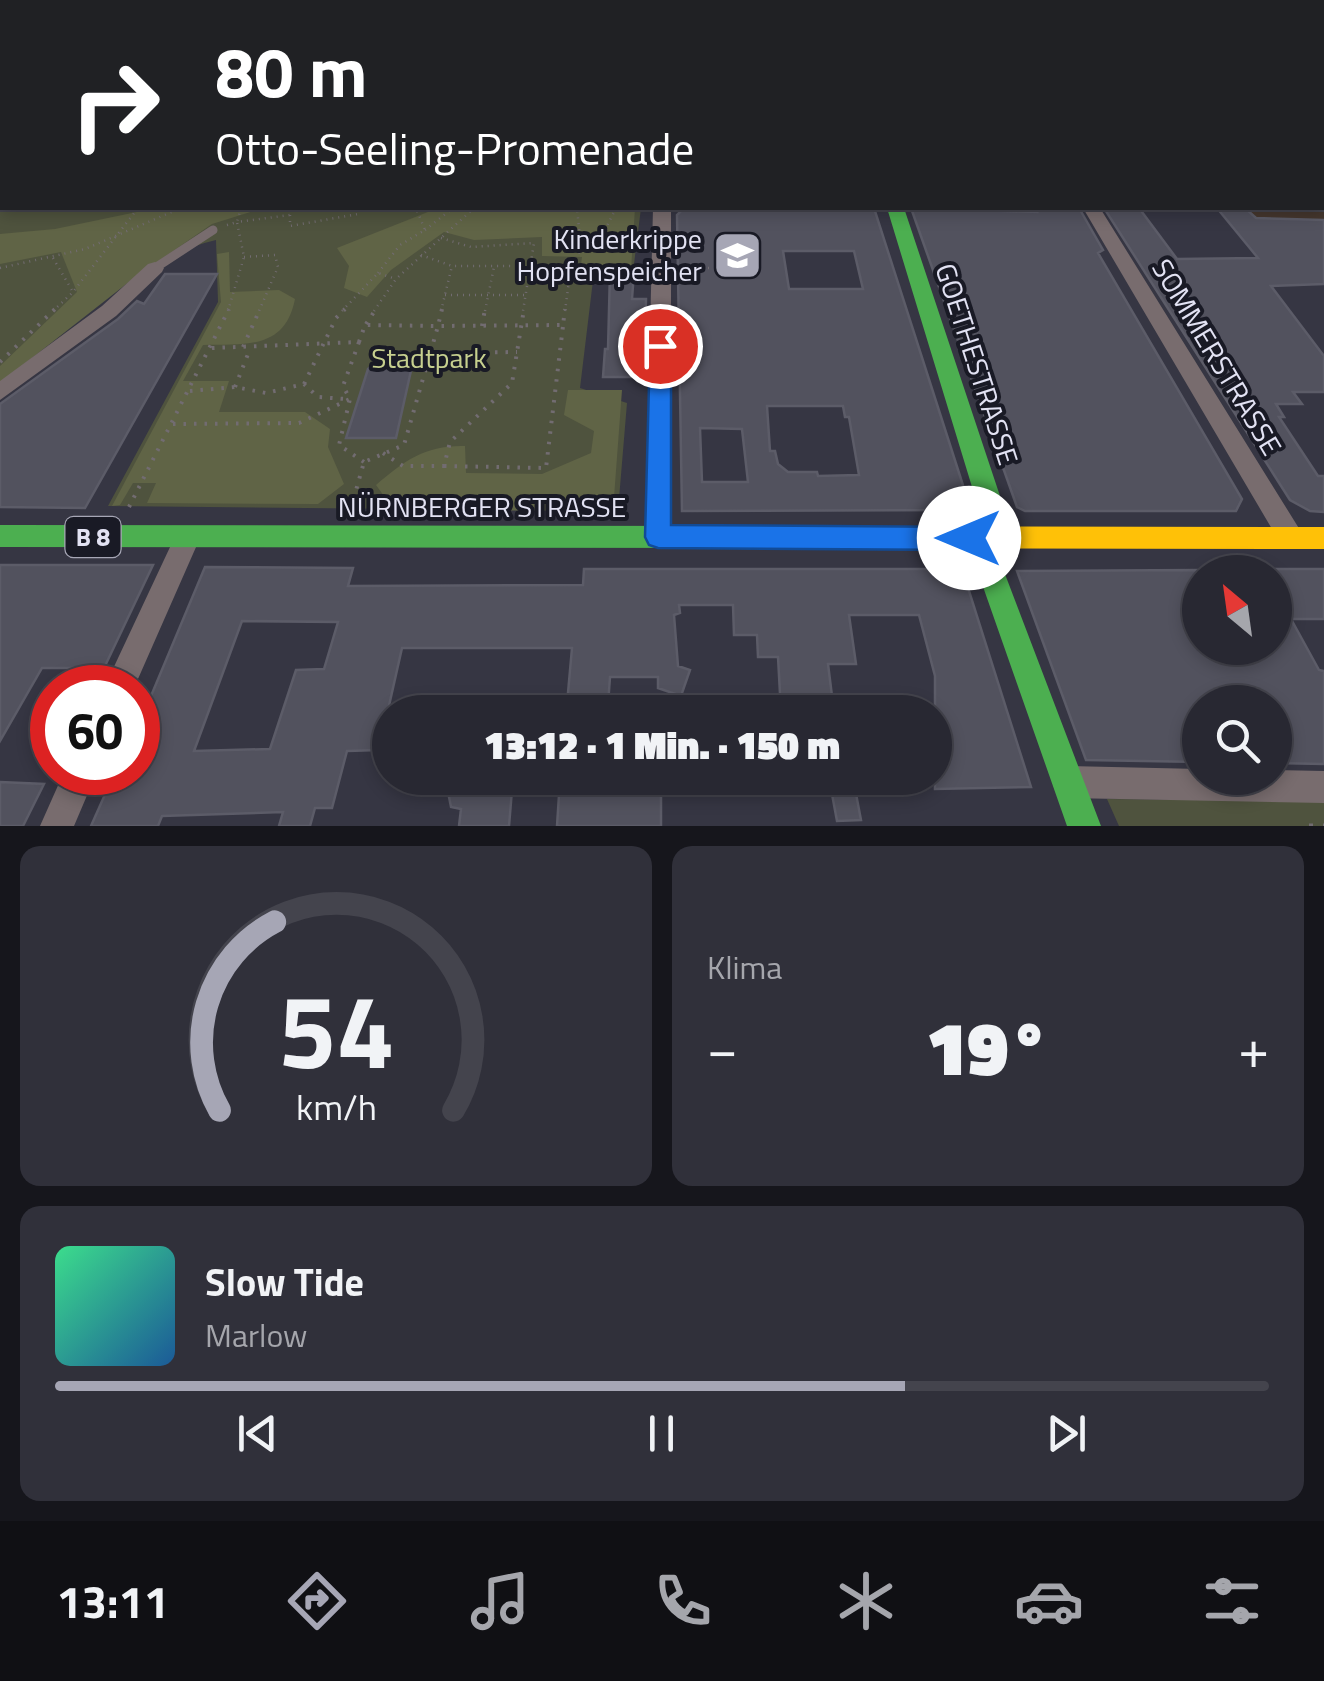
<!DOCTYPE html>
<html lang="de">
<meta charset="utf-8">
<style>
body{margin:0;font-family:"Titillium Web",sans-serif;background:#30303a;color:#f1f3f6;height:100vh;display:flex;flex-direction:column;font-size:38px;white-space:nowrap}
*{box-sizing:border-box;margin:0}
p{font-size:32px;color:#a5a6ac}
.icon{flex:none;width:55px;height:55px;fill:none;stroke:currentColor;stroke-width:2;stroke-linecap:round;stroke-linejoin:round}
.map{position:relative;height:826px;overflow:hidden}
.details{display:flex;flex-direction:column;gap:20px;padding:20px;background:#16161c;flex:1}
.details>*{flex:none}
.hud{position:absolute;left:0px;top:0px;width:1325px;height:210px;box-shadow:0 5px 15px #0003,0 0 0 2px #44444d;background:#202124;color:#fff;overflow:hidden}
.needle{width:65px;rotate:331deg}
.buttons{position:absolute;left:1182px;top:555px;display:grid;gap:20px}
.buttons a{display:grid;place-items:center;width:110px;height:110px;border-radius:50%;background:#282832;box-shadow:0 5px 15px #0003,0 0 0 2px #44444d;font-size:50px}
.speed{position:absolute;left:30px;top:665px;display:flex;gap:20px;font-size:50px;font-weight:700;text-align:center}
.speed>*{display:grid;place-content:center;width:130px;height:130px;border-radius:50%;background:#282832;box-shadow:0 5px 15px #0003,0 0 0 2px #44444d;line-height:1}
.speed .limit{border:15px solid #d22;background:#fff;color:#111}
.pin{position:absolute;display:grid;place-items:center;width:85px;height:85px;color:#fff;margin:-42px;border:5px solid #fff;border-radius:50%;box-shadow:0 2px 10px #0007}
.me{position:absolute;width:110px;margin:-55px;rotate:270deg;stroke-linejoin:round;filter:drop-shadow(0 0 8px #0008)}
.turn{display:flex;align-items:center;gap:35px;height:210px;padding:0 50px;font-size:45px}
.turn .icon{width:130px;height:130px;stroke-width:2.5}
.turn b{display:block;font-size:70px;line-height:85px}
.big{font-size:75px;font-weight:800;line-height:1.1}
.details .tile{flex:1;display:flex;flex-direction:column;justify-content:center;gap:15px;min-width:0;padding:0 35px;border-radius:20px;background:#30303a}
.details .dial{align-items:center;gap:0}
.dial svg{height:260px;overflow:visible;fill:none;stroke:#44444d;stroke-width:7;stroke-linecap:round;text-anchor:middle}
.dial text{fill:#f1f3f6;stroke:none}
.song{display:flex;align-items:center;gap:30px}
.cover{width:120px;height:120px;border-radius:15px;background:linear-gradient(135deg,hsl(150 70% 55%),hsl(210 70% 35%))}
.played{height:10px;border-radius:5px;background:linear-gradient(90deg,#a6a6b5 70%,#44444d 70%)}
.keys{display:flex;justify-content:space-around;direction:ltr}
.heat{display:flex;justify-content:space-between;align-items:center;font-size:55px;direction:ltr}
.details .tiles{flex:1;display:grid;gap:20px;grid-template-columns:1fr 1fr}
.tile:last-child{grid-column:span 2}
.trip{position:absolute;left:372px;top:695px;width:580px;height:100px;border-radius:50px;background:#282832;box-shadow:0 5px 15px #0003,0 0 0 2px #44444d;font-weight:800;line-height:100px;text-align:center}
.menu{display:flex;height:160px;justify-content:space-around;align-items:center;background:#101014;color:#a5a6ac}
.menu .icon{width:70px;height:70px}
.menu .active{color:#a6a6b5}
.menu b{font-size:45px;color:#f1f3f6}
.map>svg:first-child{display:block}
.education{fill:#45372e}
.green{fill:#4f533e}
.forest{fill:#606446}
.building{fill:#52525e;stroke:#5c5c68;stroke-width:2.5;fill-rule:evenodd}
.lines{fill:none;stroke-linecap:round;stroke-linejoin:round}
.path-far2{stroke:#726c71;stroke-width:2.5;stroke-dasharray:1 5;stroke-linecap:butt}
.path-far1{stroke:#726c71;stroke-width:4;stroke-dasharray:2.5 8;stroke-linecap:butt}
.path{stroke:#726c71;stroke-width:5;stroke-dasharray:4 10;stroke-linecap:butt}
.lane{stroke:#786c6e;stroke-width:9}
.street{fill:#786c6e;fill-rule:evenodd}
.fast{fill:#4caf50;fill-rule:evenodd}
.slow{fill:#ffc107;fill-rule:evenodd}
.route{fill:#1a73e8;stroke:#114b97;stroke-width:2.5}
.labels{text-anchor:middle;stroke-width:8;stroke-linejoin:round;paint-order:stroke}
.shield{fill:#191a25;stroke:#a6a6b5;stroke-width:2.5}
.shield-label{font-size:25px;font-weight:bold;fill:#e2e2f3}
.poi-label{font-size:28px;fill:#e2e2f3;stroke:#191a25;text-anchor:end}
.street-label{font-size:28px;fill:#e2e2f3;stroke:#191a25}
.park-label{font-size:28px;fill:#c7d08f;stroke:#191a25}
</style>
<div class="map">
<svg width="1324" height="826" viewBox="0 0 1324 826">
<rect width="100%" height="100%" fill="#363643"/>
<path class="education" d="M1323 158 1324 220 1256 219 1245 208H1322Z"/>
<path class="green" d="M82 0H1277L25 2Z
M0 4 2 208H641L633 272H594L580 388 627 403 618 511 108 506 218 302 216 240C134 259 65 332 0 383Z
M1107 799 1324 801V826H1119Z"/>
<path class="forest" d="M762 0H1230L753 2Z
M156 208H263L212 224 134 278 0 383V366L77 292 61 252 0 264V234L55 229Z
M458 208H635L631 270 580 272 582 257 542 256V237L474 240 444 232 391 270 367 297 344 288 349 266 337 248 433 210Z
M229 252 230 292 279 290 295 299C285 350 245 344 203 345L183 381H229L219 412H305L330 429 328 447 344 484 318 504 147 503 156 483H133L120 505 112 506 221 302 217 254Z
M568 390H622L613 511 394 510 376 485C405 460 426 445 465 446L466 473 542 474 591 453 594 431 564 415Z"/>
<path class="building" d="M684 208H874L969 504 963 510 682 511 677 215ZM783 251H854L863 289H789ZM767 406H843L845 417H849L859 475 818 476 817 472H788L778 464 775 451H770ZM700 428 742 429 748 482H702Z
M911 208 1037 212 1035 208H1079L1103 250 1098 253 1242 499 1236 511H1025L1017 507Z
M1104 208H1139L1177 259 1258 258 1217 208H1245L1256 218 1324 220V284L1271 286 1324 356V392H1293L1302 404H1276L1284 417H1279L1318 476H1324V512L1310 511 1290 500Z
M610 272H634L632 299H646L644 377H603L605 349H608Z
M165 274H217L85 508 0 507V404L118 319 137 301 144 304Z
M394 354 409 359 412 366 396 438H346L368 369 383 355Z
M0 565H153L104 668H42L0 741Z
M205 567 353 568 348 586 583 585 584 569H954L964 575 1031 787 935 789V676L919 615H849L856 664H828L834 712H781L778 657H758L757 635H734L733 605H679L680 613 674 615 678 666 690 670 681 696 658 688V677H610L608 705 567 704 572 648H402L379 750 347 751 332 808H315L310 826H279L283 812 162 816 158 826H91L115 772H138V727ZM242 621 338 622 324 669 296 670 270 749 194 751Z
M1275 569H1324V619H1291L1319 670 1324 671V764L1275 763V702H1200V762L1086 760 1017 571 1200 570V648H1275Z
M451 778H513L509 826H459L461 809 451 807 449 797Z
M829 778H853L861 820 837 821Z
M0 782 44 784 23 826H0Z
M661 792V826H557L559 795Z"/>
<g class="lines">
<path class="path-far2" d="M1287 0 1295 2
M114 2 148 0
M810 2 816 0
M1014 2 1032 0
M290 215V226L358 214V208
M227 225 237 222 241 208
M425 230 453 208
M441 238 471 247 534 243 523 311
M580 241 591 243 608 237 606 228 616 208
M421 255 452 266H569
M244 257 275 255 278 267 259 311
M53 258 73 292
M0 268 85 249 181 208
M708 268H719
M378 273 400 245 425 230 416 208
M529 282H569
M445 295H526
M53 311 73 292 138 208
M228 311 244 257 237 222 290 215V208
M342 311 378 273 396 279
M374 311 396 279 474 208
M441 311 452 266
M485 311 494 267
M565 311 571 266 581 249 577 208"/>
<path class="path-far1" d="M442 309 438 326 563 325 565 309
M366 324 376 309
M482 326 485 309
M359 342 343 386 350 399 339 445 364 462
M243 347 260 309
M212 348 359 342 365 325 438 326 404 445 364 462 351 508
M432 353 517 352
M0 362 55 309
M304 384 336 318 345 309
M235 387 250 349
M190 391 235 387 266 393 304 384 318 397 345 399
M173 424 299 423 350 399
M383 453 403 466H444L450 442 512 383 524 309
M444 466 546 468 563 326
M129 507 229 309"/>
<path class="path" d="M1309 826H1324"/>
<path class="lane" d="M155 268 213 230"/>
<path class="street" d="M653 208H671V537L667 545 658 548 649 545 645 537Z
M1083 208H1100L1300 530 1304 538 1300 546 1291 549 1282 546Z
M155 262 164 268 162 272 116 316 0 400V381L102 306 148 264Z
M187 527 196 530 200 538 134 688H104L178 530Z
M1068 766 1200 769V778H1275V770L1324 771V803L1068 798 1057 793 1052 782 1057 771Z
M64 772H97L74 826H40Z"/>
<path class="fast" d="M887 208H904L1009 523 1002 538 1000 561 1101 826H1067L974 561 976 538 983 523Z
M0 525 791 526 800 529 804 537 800 545 791 548 0 547Z"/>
<path class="slow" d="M791 526 1324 527V549L791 548 782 545 778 537 782 529Z"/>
</g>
<path class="route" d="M660 338 671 346V525L969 527 978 530 982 538 978 547 969 550 658 548 649 545 645 537 650 346Z"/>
<defs>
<symbol id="school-square" viewBox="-11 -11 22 22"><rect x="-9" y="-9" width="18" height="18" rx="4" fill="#a6a6b5" stroke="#191a25"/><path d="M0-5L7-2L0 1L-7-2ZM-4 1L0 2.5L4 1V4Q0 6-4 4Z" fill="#fff"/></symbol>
</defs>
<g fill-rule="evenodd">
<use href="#school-square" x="710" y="228" width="55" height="55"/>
</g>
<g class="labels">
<rect class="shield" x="65.5" y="517" width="55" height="40" rx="8"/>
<g class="shield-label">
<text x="93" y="546">B 8</text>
</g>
<g class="poi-label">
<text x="702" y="249">Kinderkrippe<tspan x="702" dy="32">Hopfenspeicher</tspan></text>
</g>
<g class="street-label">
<text transform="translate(1217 357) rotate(59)" y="10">SOMMERSTRASSE</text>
<text transform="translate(977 364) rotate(72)" y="10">GOETHESTRASSE</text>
<text x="482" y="517">NÜRNBERGER STRASSE</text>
</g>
<g class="park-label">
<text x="429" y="368">Stadtpark</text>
</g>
</g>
</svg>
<div class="buttons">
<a><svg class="needle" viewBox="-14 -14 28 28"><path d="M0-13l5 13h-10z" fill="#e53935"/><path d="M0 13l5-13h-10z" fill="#a5a6ac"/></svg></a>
<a><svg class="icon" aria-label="search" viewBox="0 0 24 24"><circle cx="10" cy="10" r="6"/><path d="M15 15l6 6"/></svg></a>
</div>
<div class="speed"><div class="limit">60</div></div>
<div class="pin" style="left:660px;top:346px;background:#d93025"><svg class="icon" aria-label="arrive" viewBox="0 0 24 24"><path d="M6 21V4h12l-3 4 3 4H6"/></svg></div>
<svg class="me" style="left:969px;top:538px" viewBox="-20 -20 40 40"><circle r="19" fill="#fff"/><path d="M0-13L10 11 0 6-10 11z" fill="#1a73e8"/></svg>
<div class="trip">13:12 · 1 Min. · 150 m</div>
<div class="hud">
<div class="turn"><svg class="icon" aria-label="right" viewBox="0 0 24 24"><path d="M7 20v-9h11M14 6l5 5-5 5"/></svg><div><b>80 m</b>Otto-Seeling-Promenade</div></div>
</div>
</div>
<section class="details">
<div class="tiles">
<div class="tile dial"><svg viewBox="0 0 100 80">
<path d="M14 69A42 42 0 1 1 86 69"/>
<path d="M14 69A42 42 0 0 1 31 11" stroke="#a6a6b5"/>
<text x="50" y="56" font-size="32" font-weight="700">54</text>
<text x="50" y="72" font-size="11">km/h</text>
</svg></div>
<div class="tile"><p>Klima</p>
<div class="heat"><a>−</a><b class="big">19°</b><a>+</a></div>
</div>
<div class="tile">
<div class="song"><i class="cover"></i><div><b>Slow Tide</b><p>Marlow</p></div></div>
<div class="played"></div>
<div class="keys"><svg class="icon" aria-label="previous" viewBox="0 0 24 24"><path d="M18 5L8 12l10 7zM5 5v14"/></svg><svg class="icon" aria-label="pause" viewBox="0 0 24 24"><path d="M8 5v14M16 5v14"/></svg><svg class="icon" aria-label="next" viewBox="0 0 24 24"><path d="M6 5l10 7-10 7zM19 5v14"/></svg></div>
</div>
</div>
</section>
<nav class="menu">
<b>13:11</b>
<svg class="icon active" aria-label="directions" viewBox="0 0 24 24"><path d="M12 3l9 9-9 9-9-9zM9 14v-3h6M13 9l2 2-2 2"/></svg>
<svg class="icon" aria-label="music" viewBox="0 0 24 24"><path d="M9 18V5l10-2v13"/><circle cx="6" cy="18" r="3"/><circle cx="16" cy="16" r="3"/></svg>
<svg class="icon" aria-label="phone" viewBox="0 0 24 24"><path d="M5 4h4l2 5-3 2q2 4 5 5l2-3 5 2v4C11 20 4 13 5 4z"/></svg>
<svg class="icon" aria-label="climate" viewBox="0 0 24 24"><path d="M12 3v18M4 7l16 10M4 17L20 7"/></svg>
<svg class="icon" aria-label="car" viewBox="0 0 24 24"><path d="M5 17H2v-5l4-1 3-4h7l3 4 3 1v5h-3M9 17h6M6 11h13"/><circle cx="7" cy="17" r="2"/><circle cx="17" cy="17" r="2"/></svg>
<svg class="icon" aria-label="filters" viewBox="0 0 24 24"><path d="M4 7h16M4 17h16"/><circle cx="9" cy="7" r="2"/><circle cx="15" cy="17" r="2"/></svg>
</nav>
